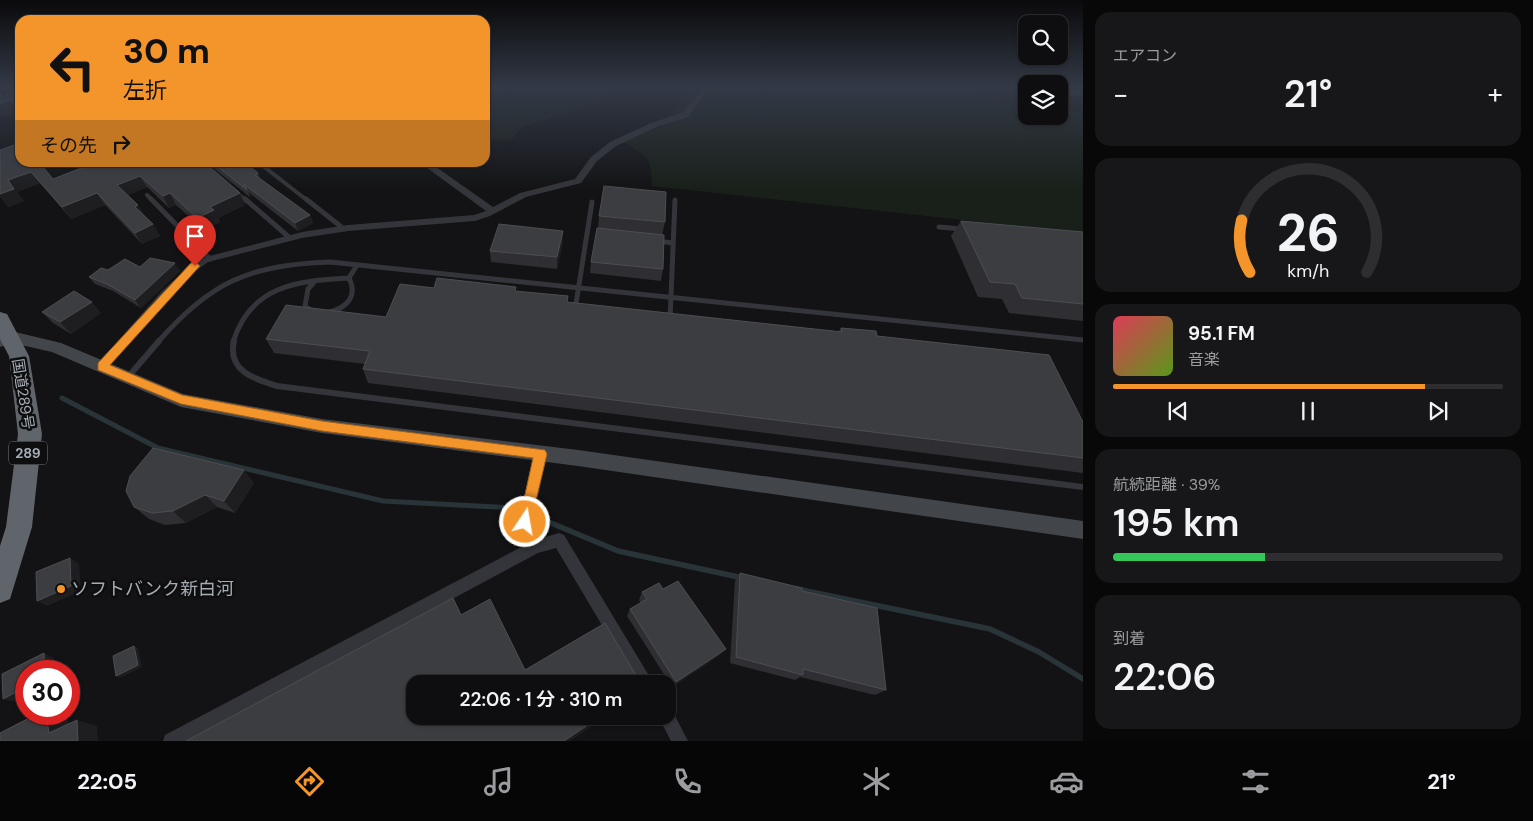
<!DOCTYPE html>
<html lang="ja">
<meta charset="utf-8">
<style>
body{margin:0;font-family:"DM Sans","Noto Sans JP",sans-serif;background:#171719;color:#f1f3f6;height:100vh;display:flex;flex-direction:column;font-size:19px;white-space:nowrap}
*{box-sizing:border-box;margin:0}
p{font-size:16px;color:#9b9c9f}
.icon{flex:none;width:28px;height:28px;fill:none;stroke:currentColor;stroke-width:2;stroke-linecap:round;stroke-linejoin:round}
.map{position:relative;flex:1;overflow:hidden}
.side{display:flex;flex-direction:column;gap:12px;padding:12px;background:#080809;width:450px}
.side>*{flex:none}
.hud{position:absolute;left:15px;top:15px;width:475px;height:152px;border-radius:15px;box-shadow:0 1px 4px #0004,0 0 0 1px #2e2e30;background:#f4952b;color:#111;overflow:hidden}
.buttons{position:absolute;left:1018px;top:15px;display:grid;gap:10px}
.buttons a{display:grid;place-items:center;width:50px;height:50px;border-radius:10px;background:#0e0e10;box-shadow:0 1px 4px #0004,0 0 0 1px #2e2e30;font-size:25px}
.speed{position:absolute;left:15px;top:660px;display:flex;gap:10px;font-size:25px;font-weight:700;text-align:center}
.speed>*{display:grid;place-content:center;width:65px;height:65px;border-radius:50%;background:#0e0e10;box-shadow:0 1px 4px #0004,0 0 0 1px #2e2e30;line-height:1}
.speed .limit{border:8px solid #d22;background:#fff;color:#111}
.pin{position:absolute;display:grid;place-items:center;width:42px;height:42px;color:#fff;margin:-51px -21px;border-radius:50% 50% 50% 0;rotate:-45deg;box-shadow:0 0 5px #0007}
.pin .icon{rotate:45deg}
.me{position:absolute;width:55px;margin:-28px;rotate:12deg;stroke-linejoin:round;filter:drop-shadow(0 0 4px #0008)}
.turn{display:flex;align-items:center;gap:18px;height:105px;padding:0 25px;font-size:22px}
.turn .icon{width:65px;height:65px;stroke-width:2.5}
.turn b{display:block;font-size:35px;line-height:42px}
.then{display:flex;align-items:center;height:48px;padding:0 25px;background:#0003;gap:10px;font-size:19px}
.big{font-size:38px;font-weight:600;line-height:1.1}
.side .widget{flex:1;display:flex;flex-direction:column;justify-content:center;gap:8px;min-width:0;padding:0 18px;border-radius:15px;background:#171719}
.side .dial{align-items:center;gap:0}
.dial svg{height:130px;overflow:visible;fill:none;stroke:#2e2e30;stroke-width:7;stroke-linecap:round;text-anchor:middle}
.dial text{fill:#f1f3f6;stroke:none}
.song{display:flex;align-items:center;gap:15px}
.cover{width:60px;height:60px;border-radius:8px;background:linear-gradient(135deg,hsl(350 70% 55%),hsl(90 70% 35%))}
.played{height:5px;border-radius:2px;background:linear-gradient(90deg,#f4952b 80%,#2e2e30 80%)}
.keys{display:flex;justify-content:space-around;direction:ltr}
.heat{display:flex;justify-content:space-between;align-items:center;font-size:28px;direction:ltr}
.charge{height:8px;border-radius:4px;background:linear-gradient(90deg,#34c759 39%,#2e2e30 0)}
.trip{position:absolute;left:406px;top:675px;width:270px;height:50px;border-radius:15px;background:#0e0e10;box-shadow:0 1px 4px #0004,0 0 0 1px #2e2e30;font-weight:600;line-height:50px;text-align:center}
.dock{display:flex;height:80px;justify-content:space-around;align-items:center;background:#060606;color:#9b9c9f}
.dock .icon{width:35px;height:35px}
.dock .on{color:#f4952b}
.dock b{font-size:22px;color:#f1f3f6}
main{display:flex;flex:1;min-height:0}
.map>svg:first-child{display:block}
.green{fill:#191f19}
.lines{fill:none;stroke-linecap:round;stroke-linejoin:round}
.stream-far1{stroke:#293438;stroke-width:5}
.stream{stroke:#293438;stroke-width:5.5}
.lane-far2{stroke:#34353a;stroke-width:4}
.lane-far1{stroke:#34353a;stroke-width:5}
.lane{stroke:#34353a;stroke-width:6}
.street{fill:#34353a;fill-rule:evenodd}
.secondary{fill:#42454a;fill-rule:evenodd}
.highway{fill:#60646b;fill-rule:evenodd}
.wall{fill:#2f2f33}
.shaded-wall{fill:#1e1e21}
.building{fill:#3b3d41;stroke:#4c4e53}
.route{fill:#f4952b;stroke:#9f611c}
.poi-dot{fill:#f4952b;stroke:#0e0e0f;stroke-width:2}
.labels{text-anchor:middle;stroke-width:5;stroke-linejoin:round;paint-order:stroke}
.shield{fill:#0e0e0f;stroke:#777d83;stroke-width:1}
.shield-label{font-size:14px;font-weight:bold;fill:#a4acb5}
.street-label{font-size:15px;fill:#a4acb5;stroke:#0e0e0f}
.near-poi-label{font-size:18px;fill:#a4acb5;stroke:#0e0e0f;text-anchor:start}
</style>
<main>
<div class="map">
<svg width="1083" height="741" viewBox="0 0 1083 741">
<rect width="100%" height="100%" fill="#131315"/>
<path class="green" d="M485 87H623L602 100 521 128 511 140 490 139 485 130Z
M693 87H966L987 97 1026 106V116H1059V111L1083 113V233L652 186C651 156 648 157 623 142L667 124 672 111Z"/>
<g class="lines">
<path class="stream-far1" d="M62 398 158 448 383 501 514 508 542 520"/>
<path class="stream" d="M539 518 618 551 743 578
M797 589 990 629 1039 652 1083 679"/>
<path class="lane-far2" d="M258 162 308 201
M235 191 246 201
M147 195 153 201"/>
<path class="lane-far1" d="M151 199 210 259
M245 199 290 238
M306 199 344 229
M939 227 962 229
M656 241 673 243
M575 310 592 202
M312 311 305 306 308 289 315 281
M329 312C347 308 358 296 349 278
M670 320 675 200
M158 342C211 281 250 265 330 262L1083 340
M233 342C251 285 297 281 349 278L357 265"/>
<path class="lane" d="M234 341C227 371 254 379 277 386L1083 487
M128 377 159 341"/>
<path class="street" d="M704 87H710L688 117 657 127 616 146 597 161 581 183 526 197 490 216 475 221 348 231 302 238 208 262C167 290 138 332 106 369H98L96 366 162 291 190 266 202 258 302 232 348 225 474 215 486 211 419 162H429L493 207 520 193 575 179 591 157 610 142 651 123 682 113Z
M541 449 545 450 547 454 532 522 539 539 559 533 564 535 654 684H637L556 548 538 553 188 741H163L165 735 527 544 518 522 535 454 537 450Z
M668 708 672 710 688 741H671L658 716H668Z"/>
<path class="secondary" d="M1008 87H1026V92L1008 90Z
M1059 88 1083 90V96L1059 94Z
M11 331 61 343 183 394 322 419 578 450 1083 521V539L578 466 322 433 181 407 52 352 12 343 0 347V335Z"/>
<path class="highway" d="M0 312 7 314 29 356 42 434 32 527 10 599 0 603V546L6 527 18 434 9 356 0 339Z"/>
</g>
<path class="wall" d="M20 95V113L11 103 6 96Z
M0 150 53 179 97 162H206L208 165 245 205 218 218 220 222 204 230 176 205 169 208 147 187 128 195 145 217 153 224 160 236 142 244 105 205 71 219 40 183 17 192 24 201 8 207Z
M209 162H244L258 173 260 179 310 215 313 223 298 231 248 192 251 198 211 166Z
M599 216 665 222 662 235 663 269 661 281 590 273 591 262 598 228Z
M961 221 1083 232V321L1009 313 1002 299 978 297 951 236Z
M563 231V242L557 269 491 262 490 251Z
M140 267 180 271 141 308 113 291 95 284 89 277 108 270Z
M434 288 516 291 568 302 838 332 841 328 877 336 1083 422V473L368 383 363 369 365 364 274 353 266 339 386 317Z
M42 312 101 313 71 334 53 323Z
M254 483 235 513 217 507 186 523 165 525 149 519 134 507Z
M740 573 802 591 886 690 875 695 800 677 795 680 730 663 735 581Z
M663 589 720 655 672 687 627 616 630 609 641 603 639 600 642 592Z"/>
<path class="shaded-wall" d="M9 101 17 112 0 118V104Z
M31 172 40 183 17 192 24 201 8 207 0 197V194L8 180Z
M140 176 147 187 125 197 117 185Z
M97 193 105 205 71 219 62 207Z
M170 193 176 205 169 208 163 196Z
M240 193 245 205 218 218 220 222 204 230 197 218 210 207Z
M138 205 146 217 135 207Z
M310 215 313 223 298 231 295 223Z
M153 224 160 236 142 244 135 233Z
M563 231V242L557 269V257Z
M175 263 180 271 141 308 135 300Z
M92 302 101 313 71 334 60 322Z
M244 470 254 483 235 513 224 501Z
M205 495 217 507 186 523 173 511Z
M70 558 79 564 81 591 47 606 37 601Z
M134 646 138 648 142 667 120 678 116 676Z
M726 649 720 655 672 687 676 682Z
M44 653 54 658 55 671H45Z
M26 687V696L15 702 3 699Z
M46 714H62L67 715 71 738 49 733Z
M601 716H607L570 741H564Z
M77 720 97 726 98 741H78Z"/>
<path class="building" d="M13 89 20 95V111L6 96Z
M0 93 9 101 0 104Z
M20 143V162H39L53 179 97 162H204L240 193 210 207 214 210 197 218 170 193 163 196 140 176 117 185 138 205 135 207 153 224 135 233 97 193 62 207 31 172 8 180 14 189 0 194V150Z
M212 162H244L258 173 255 175 310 215 295 223 244 184 247 190Z
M604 186 666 192 665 222 599 216Z
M961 221 1083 232V304L1022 298 1015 284 990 282Z
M499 224 563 231 557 257 490 251Z
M597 228 664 235 663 269 591 262Z
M150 258 175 263 135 300 107 284 89 277 101 268 108 270 125 259 140 267Z
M437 278 516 287 515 291 568 296 567 302 842 332 841 328 876 331 877 336 1049 355 1083 422V458L363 369 370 351 266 339 286 305 386 317 400 284 434 288Z
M74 291 92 302 60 322 42 312Z
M153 448 244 470 224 501 205 495 173 511 152 513 134 507 126 491 130 476Z
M70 558 71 586 37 601 36 572Z
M740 573 802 588V591L877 608 886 690 803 669V675L736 657Z
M678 581 726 649 676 682 630 609 647 599 642 592 659 583 663 589Z
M453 598 461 615 490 599 525 670 605 623 641 684H415V716H601L564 741H186Z
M134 646 138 665 116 676 113 656Z
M44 653 45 671H26V687L3 699 2 674Z
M37 714H46L49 733 77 720 78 741H0V733Z"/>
<linearGradient id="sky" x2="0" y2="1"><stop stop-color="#0a0a0c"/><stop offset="0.46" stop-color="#333946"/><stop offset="1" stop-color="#333946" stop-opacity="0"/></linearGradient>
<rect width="1083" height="190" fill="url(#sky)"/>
<path class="route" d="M195 262 200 266 198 268 110 365 182 395 322 421 545 450 547 454 530 526 525 528 521 526 519 522 533 458 322 431 181 404 98 370V363L191 263Z"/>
<circle class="poi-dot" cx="61" cy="589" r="5"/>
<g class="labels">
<rect class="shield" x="9" y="441.5" width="38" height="23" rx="4"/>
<g class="shield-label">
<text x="28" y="458">289</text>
</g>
<g class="street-label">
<text transform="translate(23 394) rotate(81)" y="5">国道289号</text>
</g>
<g class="near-poi-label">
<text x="71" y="595">ソフトバンク新白河</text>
</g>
</g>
</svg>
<div class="buttons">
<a><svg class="icon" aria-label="search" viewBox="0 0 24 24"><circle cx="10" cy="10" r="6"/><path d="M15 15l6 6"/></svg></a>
<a><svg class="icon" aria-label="layers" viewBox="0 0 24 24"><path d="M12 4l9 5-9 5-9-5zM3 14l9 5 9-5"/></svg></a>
</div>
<div class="speed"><div class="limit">30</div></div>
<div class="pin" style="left:195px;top:266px;background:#d93025"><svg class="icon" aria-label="arrive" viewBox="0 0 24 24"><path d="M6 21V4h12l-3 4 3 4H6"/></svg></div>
<svg class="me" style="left:525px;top:522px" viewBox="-20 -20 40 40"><circle r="17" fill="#f4952b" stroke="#fff" stroke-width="3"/><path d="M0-11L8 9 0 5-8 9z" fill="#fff"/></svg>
<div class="trip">22:06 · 1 分 · 310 m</div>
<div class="hud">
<div class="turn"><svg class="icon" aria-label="left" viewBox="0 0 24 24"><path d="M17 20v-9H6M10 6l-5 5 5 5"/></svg><div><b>30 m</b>左折</div></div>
<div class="then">その先<svg class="icon" aria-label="right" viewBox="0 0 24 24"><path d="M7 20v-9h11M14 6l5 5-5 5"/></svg></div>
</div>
</div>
<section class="side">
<div class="widget"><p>エアコン</p>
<div class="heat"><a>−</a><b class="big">21°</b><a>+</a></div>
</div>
<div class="widget dial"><svg viewBox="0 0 100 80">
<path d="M14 69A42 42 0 1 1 86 69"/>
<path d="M14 69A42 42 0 0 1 9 37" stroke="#f4952b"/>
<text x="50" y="56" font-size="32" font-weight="700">26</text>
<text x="50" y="72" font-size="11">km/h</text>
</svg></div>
<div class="widget">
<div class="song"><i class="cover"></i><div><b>95.1 FM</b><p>音楽</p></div></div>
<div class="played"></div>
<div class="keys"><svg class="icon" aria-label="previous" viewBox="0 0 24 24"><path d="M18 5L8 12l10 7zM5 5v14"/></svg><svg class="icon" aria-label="pause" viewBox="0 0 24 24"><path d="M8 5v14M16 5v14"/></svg><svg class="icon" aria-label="next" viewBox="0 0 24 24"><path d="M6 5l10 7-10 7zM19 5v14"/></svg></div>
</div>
<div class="widget"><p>航続距離 · 39%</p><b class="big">195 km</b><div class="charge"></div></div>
<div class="widget"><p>到着</p><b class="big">22:06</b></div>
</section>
</main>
<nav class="dock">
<b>22:05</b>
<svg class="icon on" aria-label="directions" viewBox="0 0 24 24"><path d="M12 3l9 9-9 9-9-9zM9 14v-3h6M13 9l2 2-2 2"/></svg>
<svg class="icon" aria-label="music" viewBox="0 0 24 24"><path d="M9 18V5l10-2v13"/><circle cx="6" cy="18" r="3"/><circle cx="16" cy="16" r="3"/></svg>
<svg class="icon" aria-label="phone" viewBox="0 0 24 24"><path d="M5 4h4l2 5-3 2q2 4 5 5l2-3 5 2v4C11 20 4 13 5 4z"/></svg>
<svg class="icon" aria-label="climate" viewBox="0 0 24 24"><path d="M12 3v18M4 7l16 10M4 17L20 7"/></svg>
<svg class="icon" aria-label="car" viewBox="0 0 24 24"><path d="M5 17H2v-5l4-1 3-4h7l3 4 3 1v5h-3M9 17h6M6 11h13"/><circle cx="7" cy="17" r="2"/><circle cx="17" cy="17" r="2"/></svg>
<svg class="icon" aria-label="filters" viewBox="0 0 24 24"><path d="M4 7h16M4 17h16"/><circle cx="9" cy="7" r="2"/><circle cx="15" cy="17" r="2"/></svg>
<b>21°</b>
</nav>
